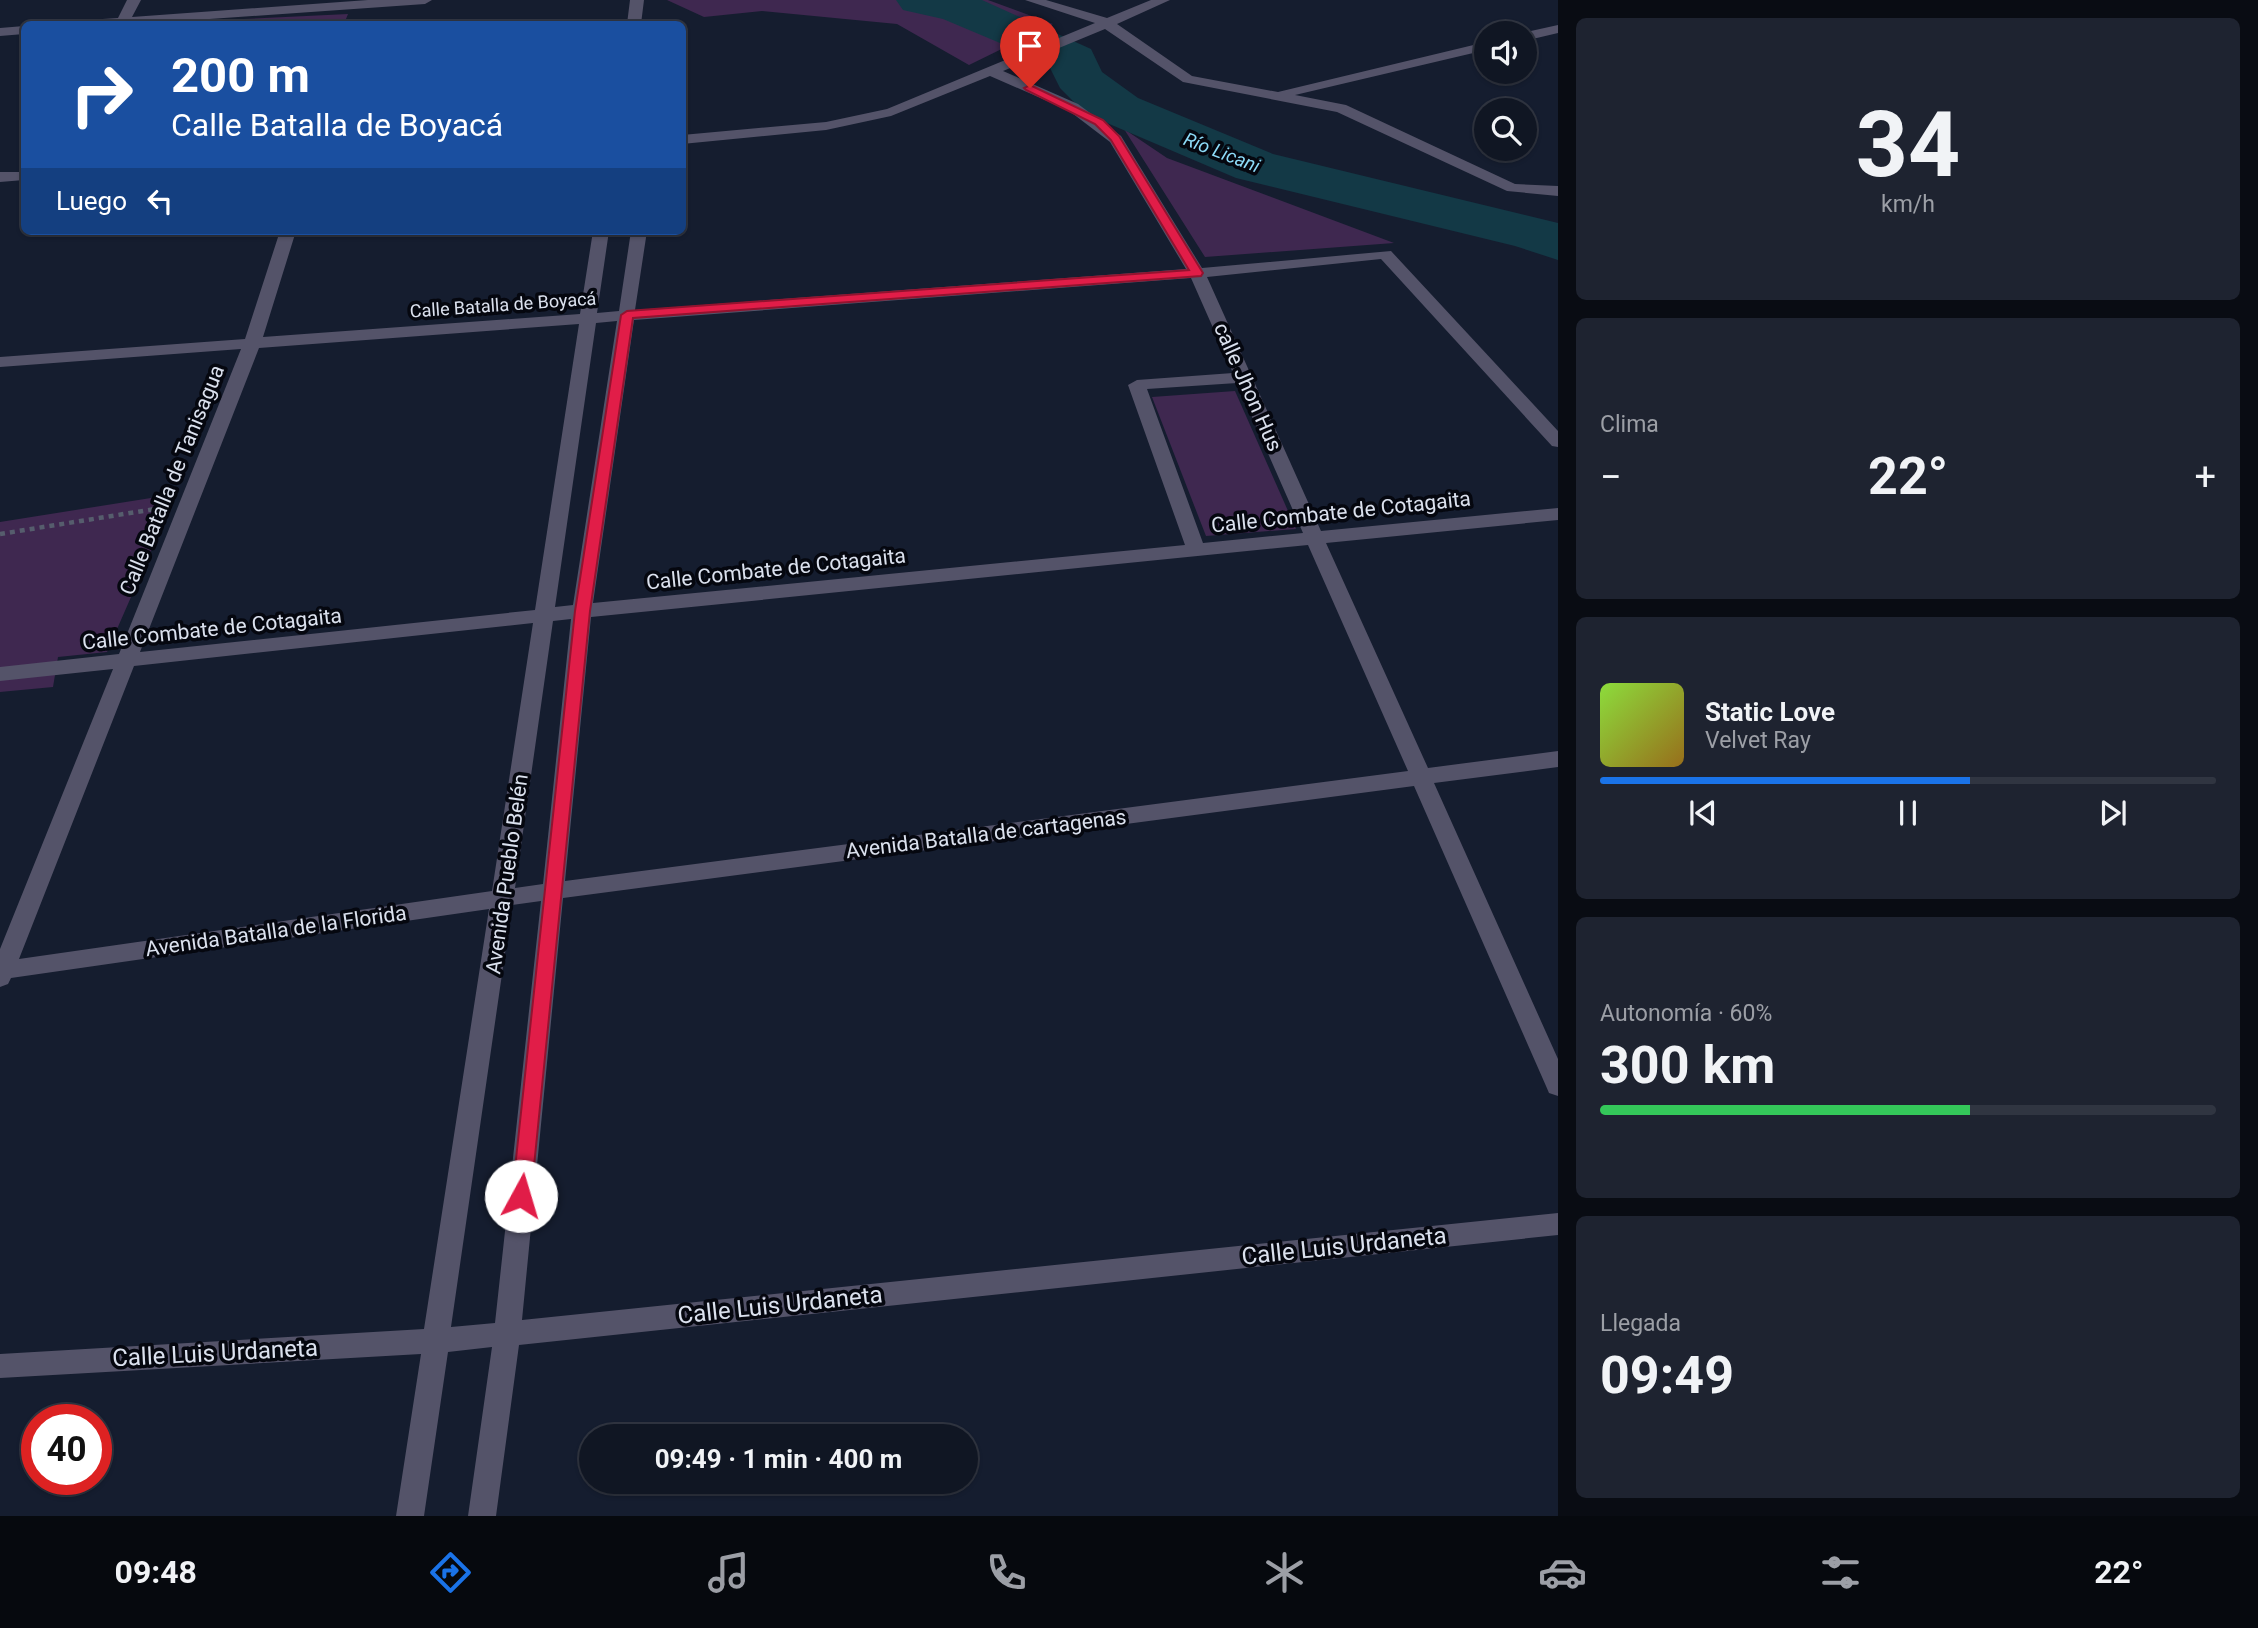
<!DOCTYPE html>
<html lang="es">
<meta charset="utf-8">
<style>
body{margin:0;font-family:Roboto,sans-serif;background:#1e2330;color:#f1f3f6;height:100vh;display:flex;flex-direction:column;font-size:26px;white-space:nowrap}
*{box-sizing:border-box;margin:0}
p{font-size:23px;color:#9c9fa6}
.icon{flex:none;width:38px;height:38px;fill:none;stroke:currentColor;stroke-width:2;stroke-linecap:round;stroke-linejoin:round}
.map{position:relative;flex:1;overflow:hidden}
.details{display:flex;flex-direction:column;gap:18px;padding:18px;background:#090c13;width:700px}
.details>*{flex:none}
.banner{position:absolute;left:21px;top:21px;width:665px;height:214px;border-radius:10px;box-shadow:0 2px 5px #0004,0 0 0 2px #303541;background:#1a4fa0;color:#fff;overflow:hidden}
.fabs{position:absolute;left:1474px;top:21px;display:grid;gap:14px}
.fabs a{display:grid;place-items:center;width:63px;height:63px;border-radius:50%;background:#101623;box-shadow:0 2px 5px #0004,0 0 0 2px #303541;font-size:35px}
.speed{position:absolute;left:21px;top:1404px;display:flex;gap:14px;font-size:35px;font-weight:700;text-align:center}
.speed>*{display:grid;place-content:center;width:91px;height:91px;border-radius:50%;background:#101623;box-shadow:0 2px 5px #0004,0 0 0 2px #303541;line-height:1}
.speed .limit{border:10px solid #d22;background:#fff;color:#111}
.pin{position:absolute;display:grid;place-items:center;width:60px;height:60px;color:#fff;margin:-72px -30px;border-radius:50% 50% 50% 0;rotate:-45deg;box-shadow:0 0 7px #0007}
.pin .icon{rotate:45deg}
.me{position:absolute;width:77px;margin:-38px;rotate:6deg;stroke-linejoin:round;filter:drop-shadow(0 0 5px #0008)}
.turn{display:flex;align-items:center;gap:24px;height:147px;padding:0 35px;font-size:32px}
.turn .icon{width:91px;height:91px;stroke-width:2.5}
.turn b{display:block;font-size:49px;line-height:60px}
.then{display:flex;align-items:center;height:66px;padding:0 35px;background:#0003;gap:14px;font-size:26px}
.big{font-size:52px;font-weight:700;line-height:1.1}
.details .card{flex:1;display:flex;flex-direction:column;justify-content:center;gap:10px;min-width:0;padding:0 24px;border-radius:10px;background:#1e2330}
.details .dial{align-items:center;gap:0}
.dial b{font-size:91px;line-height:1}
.song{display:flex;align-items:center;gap:21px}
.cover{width:84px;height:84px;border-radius:10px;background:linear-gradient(135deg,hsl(90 70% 55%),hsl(40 70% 35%))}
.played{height:7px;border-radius:4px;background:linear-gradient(90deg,#1a73e8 60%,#303541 60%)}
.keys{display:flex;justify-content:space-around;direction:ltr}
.heat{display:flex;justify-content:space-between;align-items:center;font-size:38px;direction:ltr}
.charge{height:10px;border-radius:5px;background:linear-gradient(90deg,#34c759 60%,#303541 0)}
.trip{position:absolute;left:579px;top:1424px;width:399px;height:70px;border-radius:35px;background:#101623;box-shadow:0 2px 5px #0004,0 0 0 2px #303541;font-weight:700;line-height:70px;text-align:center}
.tabs{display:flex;height:112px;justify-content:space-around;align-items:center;background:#06090e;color:#9c9fa6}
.tabs .icon{width:49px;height:49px}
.tabs .on{color:#1a73e8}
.tabs b{font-size:32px;color:#f1f3f6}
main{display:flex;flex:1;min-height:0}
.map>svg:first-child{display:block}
.green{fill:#3f2850}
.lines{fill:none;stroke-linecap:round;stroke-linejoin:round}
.river{fill:#133946;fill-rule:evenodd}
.path{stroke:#565d6d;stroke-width:4.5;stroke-dasharray:5 5;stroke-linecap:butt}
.minor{fill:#545369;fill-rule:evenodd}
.route{fill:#e11d48;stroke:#92132f;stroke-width:2}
.labels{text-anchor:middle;stroke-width:7;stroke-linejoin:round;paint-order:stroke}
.far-street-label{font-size:18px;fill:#dbe1ee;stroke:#05070f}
.far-water-label{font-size:19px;font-style:italic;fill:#8ddcf9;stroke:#05070f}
.street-label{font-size:21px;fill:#dbe1ee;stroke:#05070f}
.near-street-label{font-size:24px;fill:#dbe1ee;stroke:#05070f}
</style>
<main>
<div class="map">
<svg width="1558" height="1516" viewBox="0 0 1558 1516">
<rect width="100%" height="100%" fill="#151d2f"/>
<path class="green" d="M667 0H988L1053 24 969 65 897 24 762 11 704 17Z
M348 14 344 24H241L243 19Z
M1124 129 1167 158 1394 243 1205 257Z
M1235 391 1296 529 1206 536 1152 397Z
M176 494 107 652 58 657 53 687 0 692V522Z"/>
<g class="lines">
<path class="river" d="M896 0H982L1091 49 1102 72 1138 98 1273 154 1558 223V260L1515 246 1236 178 1100 120 1075 103 1060 88 1050 68 1000 43 943 19 903 10Z"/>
<path class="path" d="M0 534 155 509"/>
<path class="minor" d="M127 0H141L132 17 368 0H432L425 4 138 24H80L87 20 118 18Z
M630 0H644L641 24H627Z
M1025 0H1046L1107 18 1151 0H1170L1117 24 1192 76 1278 92 1486 42V50L1295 95 1346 105 1515 184 1558 186V196L1507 191 1337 112 1183 82 1105 29 1003 71 1078 104 1121 136 1202 268 1391 251 1558 431V447L1552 446 1381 259 1207 277 1321 531 1558 508V520L1326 543 1428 768 1558 751V767L1434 783 1558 1059V1096L1549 1093 1546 1086 1414 786 563 898 522 1320 1558 1213V1235L519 1345 496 1516H468L492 1347 448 1352 424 1516H396L421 1354 0 1378V1354L424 1329 489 909 11 978 8 984 0 987V949L113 669 0 681V667L119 654 241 349 0 367V357L245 339 280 231H296L263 337 580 314 593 231H609L597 313 619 311 631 231H647L635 310 1186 269 1110 142 1068 110 990 76 891 116 826 130 682 144V135L826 122 887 109 1095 23ZM1191 278 1233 373 1137 380 1128 385 1185 545 593 603 634 320ZM617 321 573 605 555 607 596 323ZM579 324 535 610 140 652 259 348ZM1237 383 1303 533 1203 543 1147 389ZM1308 545 1408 771 565 881 591 617ZM571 619 543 884 515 888 553 621ZM533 623 492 891 19 959 134 666ZM541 901 495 1323 451 1327 512 905Z
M1558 25V33L1524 41 1522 33Z
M24 26V34L0 36V28Z
M0 172H24V180L0 182Z"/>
</g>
<path class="route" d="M1030 85 1103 120 1119 136 1203 273 1201 276 633 318 590 611 531 1196 528 1201 521 1204 515 1201 512 1196 575 611 621 315 627 311 1189 270 1111 140 1095 124 1026 90 1024 88Z"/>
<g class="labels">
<g class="far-street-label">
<text transform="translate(503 305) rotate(-4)" y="6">Calle Batalla de Boyacá</text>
</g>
<g class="far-water-label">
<text transform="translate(1222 152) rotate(21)" y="7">Río Licani</text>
</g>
<g class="street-label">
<text transform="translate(1248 387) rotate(66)" y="7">calle Jhon Hus</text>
<text transform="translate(172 480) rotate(-68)" y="7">Calle Batalla de Tanisagua</text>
<text transform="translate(1341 512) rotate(-6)" y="7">Calle Combate de Cotagaita</text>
<text transform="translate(776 569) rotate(-6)" y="7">Calle Combate de Cotagaita</text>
<text transform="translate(212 629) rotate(-6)" y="7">Calle Combate de Cotagaita</text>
<text transform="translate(986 834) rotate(-7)" y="7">Avenida Batalla de cartagenas</text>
<text transform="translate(507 874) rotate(-82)" y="7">Avenida Pueblo Belén</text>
<text transform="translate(276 931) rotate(-8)" y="7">Avenida Batalla de la Florida</text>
</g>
<g class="near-street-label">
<text transform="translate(1344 1246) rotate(-6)" y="8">Calle Luis Urdaneta</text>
<text transform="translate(780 1305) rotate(-6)" y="8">Calle Luis Urdaneta</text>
<text transform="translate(215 1353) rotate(-3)" y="8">Calle Luis Urdaneta</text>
</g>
</g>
</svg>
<div class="fabs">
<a><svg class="icon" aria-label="sound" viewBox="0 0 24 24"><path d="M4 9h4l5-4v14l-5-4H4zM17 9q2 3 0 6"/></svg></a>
<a><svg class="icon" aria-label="search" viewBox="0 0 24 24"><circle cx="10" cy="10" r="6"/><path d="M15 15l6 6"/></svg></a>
</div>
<div class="speed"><div class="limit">40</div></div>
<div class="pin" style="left:1030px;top:88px;background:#d93025"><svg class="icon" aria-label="arrive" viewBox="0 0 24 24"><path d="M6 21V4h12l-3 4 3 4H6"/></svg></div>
<svg class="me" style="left:521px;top:1196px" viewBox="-20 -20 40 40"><circle r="19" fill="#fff"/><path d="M0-13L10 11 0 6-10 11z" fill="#e11d48"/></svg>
<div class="trip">09:49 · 1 min · 400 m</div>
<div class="banner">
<div class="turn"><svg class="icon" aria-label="right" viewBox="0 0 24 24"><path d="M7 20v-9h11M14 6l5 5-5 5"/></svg><div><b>200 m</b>Calle Batalla de Boyacá</div></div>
<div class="then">Luego<svg class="icon" aria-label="left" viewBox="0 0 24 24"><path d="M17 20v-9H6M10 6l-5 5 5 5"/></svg></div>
</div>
</div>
<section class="details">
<div class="card dial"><b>34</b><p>km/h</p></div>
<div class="card"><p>Clima</p>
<div class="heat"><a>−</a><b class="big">22°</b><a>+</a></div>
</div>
<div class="card">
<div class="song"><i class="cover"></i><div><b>Static Love</b><p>Velvet Ray</p></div></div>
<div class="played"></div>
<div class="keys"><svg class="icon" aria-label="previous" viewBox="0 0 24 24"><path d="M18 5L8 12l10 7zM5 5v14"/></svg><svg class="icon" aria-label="pause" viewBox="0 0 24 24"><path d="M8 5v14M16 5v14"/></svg><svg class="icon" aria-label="next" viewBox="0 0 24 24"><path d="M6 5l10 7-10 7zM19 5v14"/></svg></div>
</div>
<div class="card"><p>Autonomía · 60%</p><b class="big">300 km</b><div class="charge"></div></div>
<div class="card"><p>Llegada</p><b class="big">09:49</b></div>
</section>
</main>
<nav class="tabs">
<b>09:48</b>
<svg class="icon on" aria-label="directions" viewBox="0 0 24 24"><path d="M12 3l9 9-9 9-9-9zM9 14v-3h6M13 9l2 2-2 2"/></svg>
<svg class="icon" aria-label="music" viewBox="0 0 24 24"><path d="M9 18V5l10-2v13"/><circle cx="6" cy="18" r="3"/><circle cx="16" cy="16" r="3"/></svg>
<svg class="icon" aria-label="phone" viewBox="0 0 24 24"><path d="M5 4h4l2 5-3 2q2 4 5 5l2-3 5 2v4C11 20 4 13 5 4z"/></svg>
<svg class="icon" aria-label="climate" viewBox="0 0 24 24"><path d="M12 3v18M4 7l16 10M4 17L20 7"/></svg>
<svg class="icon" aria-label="car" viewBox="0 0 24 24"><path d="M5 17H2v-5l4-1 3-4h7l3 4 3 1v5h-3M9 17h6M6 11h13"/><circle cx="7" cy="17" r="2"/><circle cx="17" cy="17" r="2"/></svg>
<svg class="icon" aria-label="filters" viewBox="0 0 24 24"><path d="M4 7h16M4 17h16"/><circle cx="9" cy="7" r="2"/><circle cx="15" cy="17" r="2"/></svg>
<b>22°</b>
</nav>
